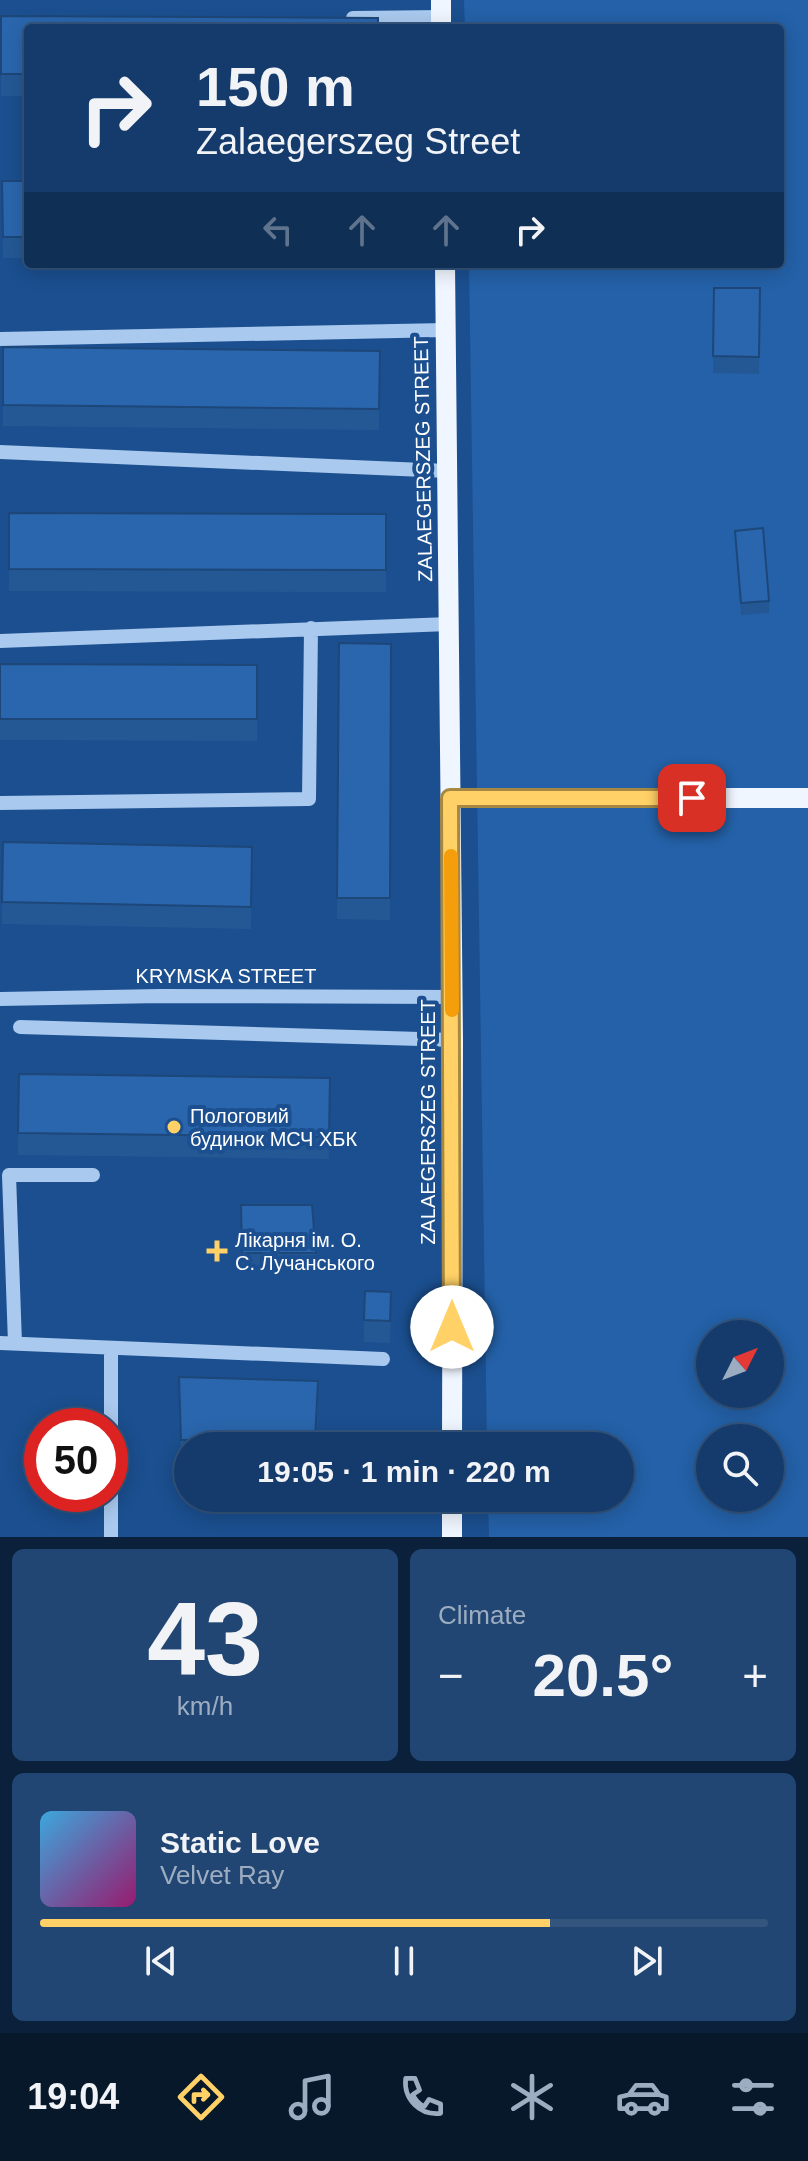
<!DOCTYPE html>
<meta charset="utf-8">
<style>
body{margin:0;font-family:Arial,sans-serif;background:#214673;color:#f1f3f6;height:100vh;display:flex;flex-direction:column;font-size:30px;white-space:nowrap}
*{box-sizing:border-box;margin:0}
p{font-size:26px;color:#9dadc1}
.icon{flex:none;width:44px;height:44px;fill:none;stroke:currentColor;stroke-width:2;stroke-linecap:round;stroke-linejoin:round}
.map{position:relative;height:1537px;overflow:hidden}
.sheet{display:flex;flex-direction:column;gap:12px;padding:12px;background:#0b203b;flex:1}
.sheet>*{flex:none}
.top-card{position:absolute;left:24px;top:24px;width:760px;height:244px;border-radius:8px;box-shadow:0 4px 20px #0003,0 0 0 2px #33557e;background:#143b6b;color:#f1f3f6;overflow:hidden}
.needle{width:52px;rotate:48deg}
.buttons{position:absolute;left:696px;top:1320px;display:grid;gap:16px}
.buttons a{display:grid;place-items:center;width:88px;height:88px;border-radius:50%;background:#143b6b;box-shadow:0 4px 20px #0003,0 0 0 2px #33557e;font-size:40px}
.speed{position:absolute;left:24px;top:1408px;display:flex;gap:16px;font-size:40px;font-weight:700;text-align:center}
.speed>*{display:grid;place-content:center;width:104px;height:104px;border-radius:50%;background:#143b6b;box-shadow:0 4px 20px #0003,0 0 0 2px #33557e;line-height:1}
.speed .limit{border:12px solid #d22;background:#fff;color:#111}
.pin{position:absolute;display:grid;place-items:center;width:68px;height:68px;color:#fff;margin:-34px;border-radius:16px;box-shadow:0 4px 12px #0006}
.me{position:absolute;width:88px;margin:-44px;rotate:0deg;stroke-linejoin:round;filter:drop-shadow(0 0 6px #0008)}
.turn{display:flex;align-items:center;gap:28px;height:168px;padding:0 40px;font-size:36px}
.turn .icon{width:104px;height:104px;stroke-width:2.5}
.turn b{display:block;font-size:56px;line-height:68px}
.lanes{display:flex;align-items:center;height:76px;padding:0 40px;background:#0003;justify-content:center;gap:40px;direction:ltr}
.lanes .off{opacity:.35}
.big{font-size:60px;font-weight:700;line-height:1.1}
.sheet .tile{flex:1;display:flex;flex-direction:column;justify-content:center;gap:12px;min-width:0;padding:0 28px;border-radius:12px;background:#214673}
.sheet .dial{align-items:center;gap:0}
.dial b{font-size:104px;line-height:1}
.song{display:flex;align-items:center;gap:24px}
.cover{width:96px;height:96px;border-radius:12px;background:linear-gradient(135deg,hsl(200 70% 55%),hsl(320 70% 35%))}
.played{height:8px;border-radius:4px;background:linear-gradient(90deg,#ffd166 70%,#33557e 70%)}
.keys{display:flex;justify-content:space-around;direction:ltr}
.heat{display:flex;justify-content:space-between;align-items:center;font-size:44px;direction:ltr}
.sheet .tiles{flex:1;display:grid;gap:12px;grid-template-columns:1fr 1fr}
.tile:last-child{grid-column:span 2}
.trip{position:absolute;left:174px;top:1432px;width:460px;height:80px;border-radius:40px;background:#143b6b;box-shadow:0 4px 20px #0003,0 0 0 2px #33557e;font-weight:700;line-height:80px;text-align:center}
.tab-bar{display:flex;height:128px;justify-content:space-around;align-items:center;background:#08182b;color:#9dadc1}
.tab-bar .icon{width:56px;height:56px}
.tab-bar .on{color:#ffd166}
.tab-bar b{font-size:36px;color:#f1f3f6}
.map>svg:first-child{display:block}
.green{fill:#2461a8;fill-rule:evenodd}
.lines{fill:none;stroke-linecap:round;stroke-linejoin:round}
.minor{stroke:#a9c9ee;stroke-width:14}
.major{stroke:#f0f6ff;stroke-width:20}
.wall{fill:#245895}
.building{fill:#2a66ad;stroke:#1d4779;stroke-width:2}
.route-casing{stroke:#a68842;stroke-width:20}
.route{stroke:#ffd166;stroke-width:14}
.slow{stroke:#f59e0b;stroke-width:14}
.poi-dot{fill:#ffd166;stroke:#1b4f8f;stroke-width:3}
.labels{text-anchor:middle;stroke-width:8;stroke-linejoin:round;paint-order:stroke}
.street-label{font-size:20px;fill:#fff;stroke:#1b4f8f}
.poi-label{font-size:20px;fill:#fff;stroke:#1b4f8f;text-anchor:start}
</style>
<div class="map">
<svg width="808" height="1537" viewBox="0 0 808 1537">
<rect width="100%" height="100%" fill="#1b4f8f"/>
<path class="green" d="M464 0H808V1537H489L488 1498H620V1446H487L469 264H780V28H465ZM710 1334H770V1394H710ZM710 1438H770V1498H710Z"/>
<g class="lines">
<path class="minor" d="M353 18 441 17
M0 339 446 330
M0 452 447 471
M0 641 449 624
M0 803 309 799 311 628
M0 999 160 996 452 997
M20 1027 453 1040
M0 1343 383 1359
M15 1343 9 1175H93
M111 1537V1349"/>
<path class="major" d="M441 0V28
M445 264 453 1040 452 1446
M450 798H808
M452 1537V1498"/>
</g>
<path class="wall" d="M1 16 28 28V96H1Z
M2 181H28V258H3Z
M714 288H760L759 374 713 373Z
M3 347 380 351 379 430 3 426Z
M9 513 386 514V592L9 591Z
M735 531 769 601V613L741 615Z
M339 643 391 644 390 920 337 919Z
M0 664 257 665V741L0 740Z
M3 842 252 847 251 929 2 924Z
M19 1074 330 1078 329 1159 18 1155Z
M241 1205 316 1253V1269L242 1270Z
M391 1314 390 1343 364 1342V1320Z
M179 1377 318 1403 316 1446H188V1462H181Z"/>
<path class="building" d="M1 16 378 18V28H28V74H1Z
M2 181H28V237H3Z
M714 288H760L759 357 713 356Z
M3 347 380 351 379 409 3 405Z
M9 513 386 514V570L9 569Z
M763 528 769 601 741 603 735 531Z
M339 643 391 644 390 898H337Z
M0 664 257 665V719H0Z
M3 842 252 847 251 907 2 902Z
M19 1074 330 1078 329 1137 18 1133Z
M241 1205H312L316 1253H242Z
M365 1291 391 1292 390 1321 364 1320Z
M179 1377 318 1381 315 1440H181Z"/>
<g class="lines">
<defs>
<path id="route" d="M452 1327 450 798H692"/>
</defs>
<use href="#route" class="route-casing"/>
<use href="#route" class="route"/>
<path class="slow" d="M451 856 452 1010"/>
</g>
<g class="poi-dot">
<circle cx="174" cy="1127" r="8"/>
<path d="M213 1239h8v8h8v8h-8v8h-8v-8h-8v-8h8z"/>
</g>
<g class="labels">
<g class="street-label">
<text transform="translate(423 459) rotate(-91)" y="7">ZALAEGERSZEG STREET</text>
<text x="226" y="983">KRYMSKA STREET</text>
<text transform="translate(428 1122) rotate(-90)" y="7">ZALAEGERSZEG STREET</text>
</g>
<g class="poi-label">
<text x="190" y="1123">Пологовий<tspan x="190" dy="23">будинок МСЧ ХБК</tspan></text>
<text x="235" y="1247">Лікарня ім. О.<tspan x="235" dy="23">С. Лучанського</tspan></text>
</g>
</g>
</svg>
<div class="buttons">
<a><svg class="needle" viewBox="-14 -14 28 28"><path d="M0-13l5 13h-10z" fill="#e53935"/><path d="M0 13l5-13h-10z" fill="#9dadc1"/></svg></a>
<a><svg class="icon" aria-label="search" viewBox="0 0 24 24"><circle cx="10" cy="10" r="6"/><path d="M15 15l6 6"/></svg></a>
</div>
<div class="speed"><div class="limit">50</div></div>
<div class="pin" style="left:692px;top:798px;background:#d93025"><svg class="icon" aria-label="arrive" viewBox="0 0 24 24"><path d="M6 21V4h12l-3 4 3 4H6"/></svg></div>
<svg class="me" style="left:452px;top:1327px" viewBox="-20 -20 40 40"><circle r="19" fill="#fff"/><path d="M0-13L10 11 0 6-10 11z" fill="#ffd166"/></svg>
<div class="trip">19:05 · 1 min · 220 m</div>
<div class="top-card">
<div class="turn"><svg class="icon" aria-label="right" viewBox="0 0 24 24"><path d="M7 20v-9h11M14 6l5 5-5 5"/></svg><div><b>150 m</b>Zalaegerszeg Street</div></div>
<div class="lanes"><svg class="icon off" aria-label="left" viewBox="0 0 24 24"><path d="M17 20v-9H6M10 6l-5 5 5 5"/></svg><svg class="icon off" aria-label="ahead" viewBox="0 0 24 24"><path d="M12 20V5M6 11l6-6 6 6"/></svg><svg class="icon off" aria-label="ahead" viewBox="0 0 24 24"><path d="M12 20V5M6 11l6-6 6 6"/></svg><svg class="icon" aria-label="right" viewBox="0 0 24 24"><path d="M7 20v-9h11M14 6l5 5-5 5"/></svg></div>
</div>
</div>
<section class="sheet">
<div class="tiles">
<div class="tile dial"><b>43</b><p>km/h</p></div>
<div class="tile"><p>Climate</p>
<div class="heat"><a>−</a><b class="big">20.5°</b><a>+</a></div>
</div>
<div class="tile">
<div class="song"><i class="cover"></i><div><b>Static Love</b><p>Velvet Ray</p></div></div>
<div class="played"></div>
<div class="keys"><svg class="icon" aria-label="previous" viewBox="0 0 24 24"><path d="M18 5L8 12l10 7zM5 5v14"/></svg><svg class="icon" aria-label="pause" viewBox="0 0 24 24"><path d="M8 5v14M16 5v14"/></svg><svg class="icon" aria-label="next" viewBox="0 0 24 24"><path d="M6 5l10 7-10 7zM19 5v14"/></svg></div>
</div>
</div>
</section>
<nav class="tab-bar">
<b>19:04</b>
<svg class="icon on" aria-label="directions" viewBox="0 0 24 24"><path d="M12 3l9 9-9 9-9-9zM9 14v-3h6M13 9l2 2-2 2"/></svg>
<svg class="icon" aria-label="music" viewBox="0 0 24 24"><path d="M9 18V5l10-2v13"/><circle cx="6" cy="18" r="3"/><circle cx="16" cy="16" r="3"/></svg>
<svg class="icon" aria-label="phone" viewBox="0 0 24 24"><path d="M5 4h4l2 5-3 2q2 4 5 5l2-3 5 2v4C11 20 4 13 5 4z"/></svg>
<svg class="icon" aria-label="climate" viewBox="0 0 24 24"><path d="M12 3v18M4 7l16 10M4 17L20 7"/></svg>
<svg class="icon" aria-label="car" viewBox="0 0 24 24"><path d="M5 17H2v-5l4-1 3-4h7l3 4 3 1v5h-3M9 17h6M6 11h13"/><circle cx="7" cy="17" r="2"/><circle cx="17" cy="17" r="2"/></svg>
<svg class="icon" aria-label="filters" viewBox="0 0 24 24"><path d="M4 7h16M4 17h16"/><circle cx="9" cy="7" r="2"/><circle cx="15" cy="17" r="2"/></svg>
</nav>
